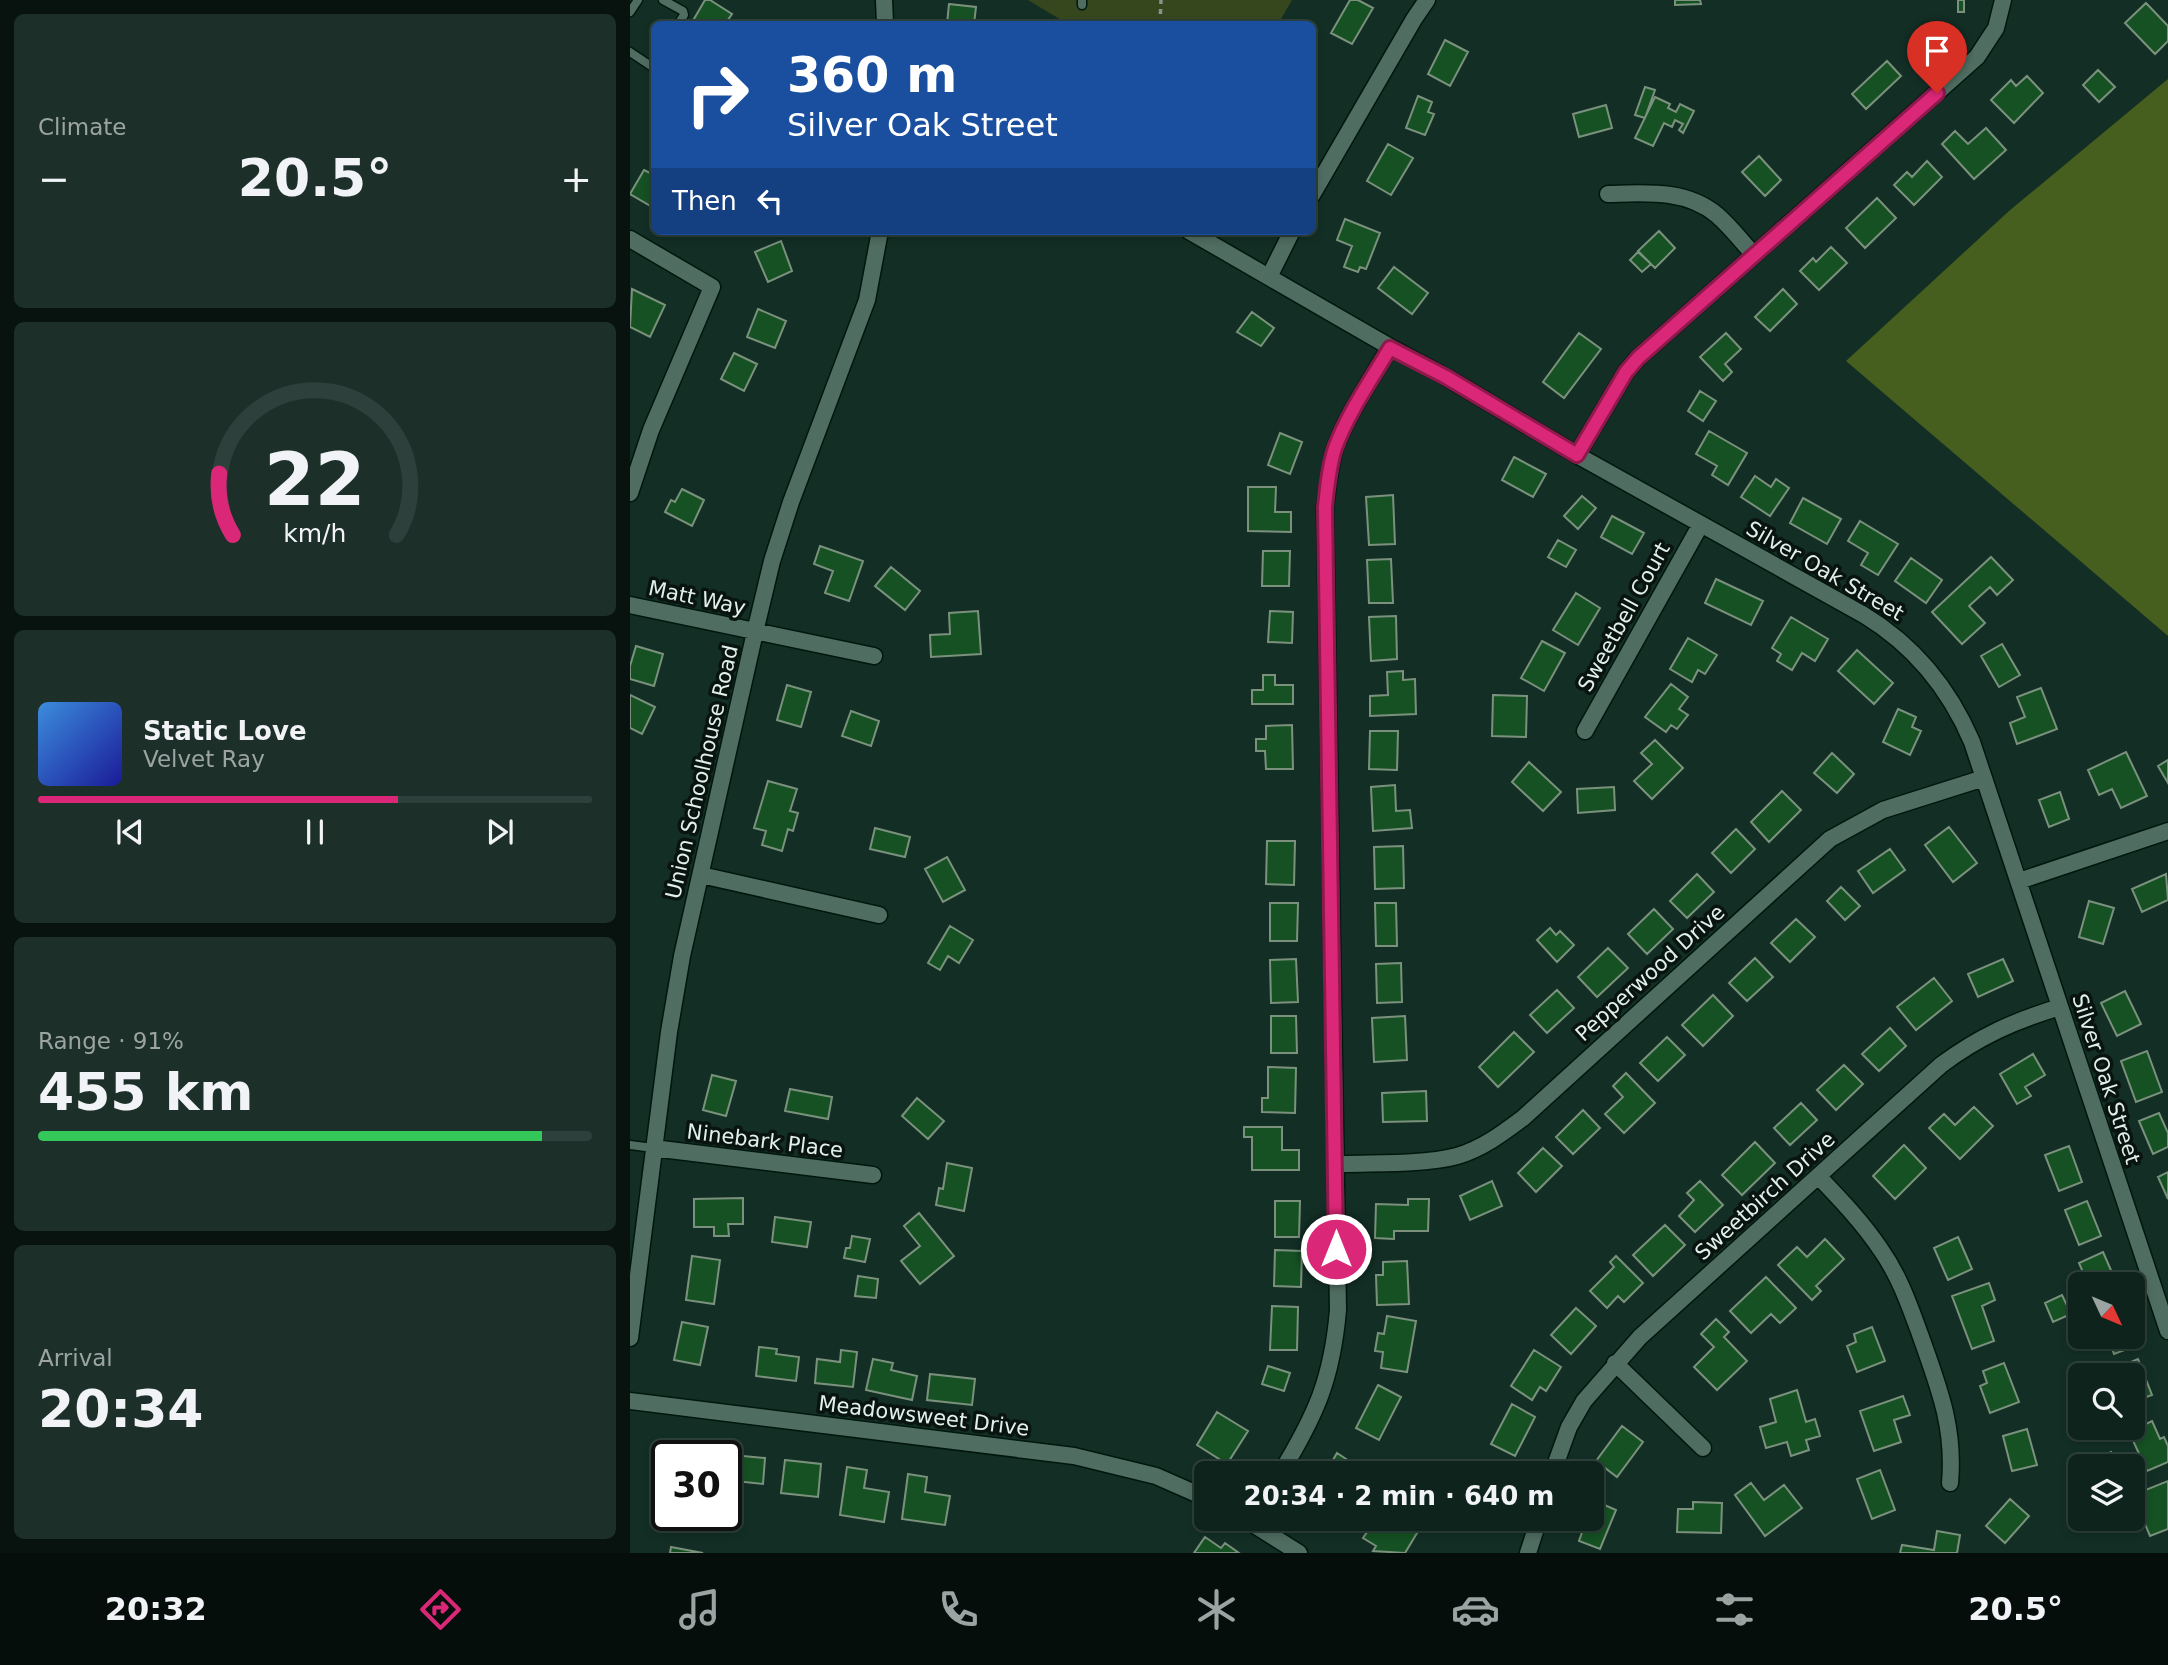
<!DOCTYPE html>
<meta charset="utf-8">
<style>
body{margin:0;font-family:"DejaVu Sans",sans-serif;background:#1c2f29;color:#f1f3f6;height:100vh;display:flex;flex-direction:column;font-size:26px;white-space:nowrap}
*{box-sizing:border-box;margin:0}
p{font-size:23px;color:#9ba4a3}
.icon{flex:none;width:38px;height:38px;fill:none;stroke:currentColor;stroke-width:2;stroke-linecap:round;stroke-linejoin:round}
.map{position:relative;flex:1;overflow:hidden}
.panel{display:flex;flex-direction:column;gap:14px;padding:14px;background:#08130f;width:630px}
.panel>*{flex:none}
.guide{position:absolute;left:21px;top:21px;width:665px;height:214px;border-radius:10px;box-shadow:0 4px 10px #0003,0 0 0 2px #2e403b;background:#1a4fa0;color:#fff;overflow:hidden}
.needle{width:46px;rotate:134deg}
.fabs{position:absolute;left:1438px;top:1272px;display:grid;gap:14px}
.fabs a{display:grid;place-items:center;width:77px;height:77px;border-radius:10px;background:#0e231c;box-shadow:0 4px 10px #0003,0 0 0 2px #2e403b;font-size:35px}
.speed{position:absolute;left:21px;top:1440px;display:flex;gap:14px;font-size:35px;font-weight:700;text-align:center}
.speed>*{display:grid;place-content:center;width:91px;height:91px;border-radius:50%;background:#0e231c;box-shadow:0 4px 10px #0003,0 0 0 2px #2e403b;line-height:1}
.speed .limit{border:4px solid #111;border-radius:10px;background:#fff;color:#111}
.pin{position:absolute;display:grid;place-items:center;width:60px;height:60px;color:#fff;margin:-72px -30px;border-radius:50% 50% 50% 0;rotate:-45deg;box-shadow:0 0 7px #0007}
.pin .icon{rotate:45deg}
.me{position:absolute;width:77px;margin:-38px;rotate:0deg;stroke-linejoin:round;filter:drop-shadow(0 0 5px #0008)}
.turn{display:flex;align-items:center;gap:24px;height:147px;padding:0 21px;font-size:32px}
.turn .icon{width:91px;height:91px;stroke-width:2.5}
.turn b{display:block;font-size:49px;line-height:60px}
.then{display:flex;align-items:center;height:66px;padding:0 21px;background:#0003;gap:14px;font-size:26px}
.big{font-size:52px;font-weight:800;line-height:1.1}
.panel .tile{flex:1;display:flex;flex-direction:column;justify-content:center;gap:10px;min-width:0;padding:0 24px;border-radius:10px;background:#1c2f29}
.panel .dial{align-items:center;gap:0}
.dial svg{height:182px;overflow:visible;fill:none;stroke:#2e403b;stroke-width:7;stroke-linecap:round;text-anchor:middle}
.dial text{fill:#f1f3f6;stroke:none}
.song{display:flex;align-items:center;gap:21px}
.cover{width:84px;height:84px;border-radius:10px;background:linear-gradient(135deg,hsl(210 70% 55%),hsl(240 70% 35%))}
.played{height:7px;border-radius:4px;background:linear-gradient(90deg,#db2777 65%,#2e403b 65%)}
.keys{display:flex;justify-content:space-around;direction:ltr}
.heat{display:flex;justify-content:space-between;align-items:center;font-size:38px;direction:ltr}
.charge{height:10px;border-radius:5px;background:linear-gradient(90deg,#34c759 91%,#2e403b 0)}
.trip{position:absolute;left:564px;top:1461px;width:410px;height:70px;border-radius:10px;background:#0e231c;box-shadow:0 4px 10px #0003,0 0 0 2px #2e403b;font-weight:800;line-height:70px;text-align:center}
.dock{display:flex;height:112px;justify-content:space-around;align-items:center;background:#060e0b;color:#9ba4a3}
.dock .icon{width:49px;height:49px}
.dock .current{color:#db2777}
.dock b{font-size:32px;color:#f1f3f6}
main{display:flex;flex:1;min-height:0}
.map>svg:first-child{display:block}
.green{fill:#36471e}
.forest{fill:#465e1e}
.building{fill:#155123;stroke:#7b917d;stroke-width:2}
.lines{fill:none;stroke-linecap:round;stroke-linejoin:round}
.service-casing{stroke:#00170e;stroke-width:11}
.minor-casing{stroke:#00170e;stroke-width:19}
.path{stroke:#80968d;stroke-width:3.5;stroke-dasharray:5 5;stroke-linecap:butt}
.service{stroke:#506d61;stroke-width:8}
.minor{stroke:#506d61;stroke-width:16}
.route-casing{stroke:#8e194d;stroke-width:18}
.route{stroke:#db2777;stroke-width:12}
.labels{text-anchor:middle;stroke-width:7;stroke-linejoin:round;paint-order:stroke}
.street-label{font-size:21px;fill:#e1f1ea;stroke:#091410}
</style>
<main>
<section class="panel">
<div class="tile"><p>Climate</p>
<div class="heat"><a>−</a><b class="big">20.5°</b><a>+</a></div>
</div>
<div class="tile dial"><svg viewBox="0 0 100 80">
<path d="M14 69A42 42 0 1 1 86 69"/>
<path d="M14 69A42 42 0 0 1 8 42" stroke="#db2777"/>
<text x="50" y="56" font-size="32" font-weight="700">22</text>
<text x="50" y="72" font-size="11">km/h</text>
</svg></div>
<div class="tile">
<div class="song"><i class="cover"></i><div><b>Static Love</b><p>Velvet Ray</p></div></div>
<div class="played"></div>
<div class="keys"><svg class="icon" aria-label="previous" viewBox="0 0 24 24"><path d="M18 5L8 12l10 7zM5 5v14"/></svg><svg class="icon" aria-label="pause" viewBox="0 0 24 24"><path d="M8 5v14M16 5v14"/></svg><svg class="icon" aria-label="next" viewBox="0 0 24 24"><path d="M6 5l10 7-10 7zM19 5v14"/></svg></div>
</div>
<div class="tile"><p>Range · 91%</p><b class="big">455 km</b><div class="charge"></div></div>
<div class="tile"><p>Arrival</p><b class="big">20:34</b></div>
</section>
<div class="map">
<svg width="1538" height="1553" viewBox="0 0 1538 1553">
<rect width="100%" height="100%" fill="#132f25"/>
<path class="green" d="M398 0H662L648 24H438Z"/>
<path class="forest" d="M1538 79V636L1216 361 1379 211Z"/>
<path class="building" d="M75 0H80L102 14 95 24H61Z
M720 0H728L743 8 722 44 701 33Z
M1045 0H1070L1071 4 1045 5Z
M1328 0H1334V12H1328Z
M1516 3 1538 26V41L1525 54 1495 23Z
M319 4 346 7 344 24H317Z
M815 40 838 52 820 86 798 74Z
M1257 61 1271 76 1236 109 1222 94Z
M1468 70 1485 87 1469 102 1453 85Z
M1397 76 1413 93 1384 123 1361 100 1381 80 1386 86Z
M1015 87 1025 90 1015 118 1005 115Z
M788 96 802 102 798 112 804 114 795 135 776 128Z
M1025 97 1040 104 1038 108 1046 112 1050 104 1064 111 1053 133 1049 130 1053 124 1045 120 1042 127 1034 123 1023 146 1005 138Z
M976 105 982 128 949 137 943 114Z
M1356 128 1376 150 1344 179 1312 144 1325 131 1338 144Z
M758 144 783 158 761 195 737 181Z
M1129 156 1151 180 1135 196 1112 172Z
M1297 161 1312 177 1284 205 1264 185 1277 172 1282 177Z
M14 170 24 175V208L0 194Z
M1247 198 1266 218 1235 248 1216 228Z
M715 219 750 233 736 269 730 267 728 272 714 267 722 246 707 240Z
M1029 231 1045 248 1025 268 1008 251Z
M151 241 162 271 138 282 125 252Z
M1201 247 1217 263 1189 290 1170 271 1183 258 1186 262Z
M1008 252 1021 264 1012 272 1000 260Z
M764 267 798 293 782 314 748 288Z
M2 289 35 305 20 337 0 327Z
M1153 289 1167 304 1140 331 1125 317Z
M128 309 156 321 145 348 117 337Z
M622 312 644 328 631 346 607 332Z
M949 333 971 349 934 398 913 382Z
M1096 333 1111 349 1095 364 1102 372 1093 381 1070 357Z
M104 353 127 364 114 391 91 379Z
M1070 391 1086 401 1073 421 1058 411Z
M1079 431 1117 453 1098 485 1082 475 1087 466 1066 454Z
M650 433 672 442 660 474 638 465Z
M884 457 916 474 903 497 872 480Z
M1125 476 1141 487 1146 479 1159 488 1140 516 1111 497Z
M618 487H646L645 512H661V532L618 531Z
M52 489 74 500 62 526 35 512 41 500 45 502Z
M763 495 765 544 739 545 736 497Z
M952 496 966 508 948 529 934 516Z
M1173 498 1211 519 1197 544 1160 523Z
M982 516 1014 533 1002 554 971 537Z
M1230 521 1268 544 1248 575 1231 565 1238 553 1218 541Z
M928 540 946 550 936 567 918 557Z
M190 546 233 561 219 601 195 593 203 571 184 564Z
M633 551H660L659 586H632Z
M1361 557 1383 580 1367 595 1360 587 1339 606 1355 623 1332 644 1302 612Z
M1281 558 1312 580 1296 603 1265 581Z
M761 559 763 603H739L737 560Z
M261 567 290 591 275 610 245 586Z
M1086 579 1133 601 1121 625 1075 603Z
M946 593 970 608 948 645 923 630Z
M348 611 351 654 301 657 300 635 320 634 319 613Z
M640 611 663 612 662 643 638 642Z
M766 616 767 659 741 661 739 617Z
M1161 617 1198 639 1185 661 1172 653 1162 670 1147 661 1151 654 1142 648Z
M1058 638 1087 655 1075 674 1068 670 1062 682 1040 669Z
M912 641 935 653 914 691 891 678Z
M1372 644 1390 675 1369 687 1351 656Z
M6 646 33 654 24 686 0 679V666Z
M1227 650 1263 683 1244 704 1208 671Z
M773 671V680L785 679 786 714 740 716V696L758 695 757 672Z
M633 675H645V685H663V704H622V690H633Z
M1041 684 1058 697 1049 709 1058 715 1047 729 1041 725 1036 732 1015 717Z
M157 685 181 692 171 727 147 720Z
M1411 688 1427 729 1387 744 1380 723 1395 717 1387 697Z
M0 695 25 707 12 734 0 728Z
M863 695 897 696 896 737 862 736Z
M1268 709 1286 717 1282 727 1291 731 1280 755 1253 742Z
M221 711 249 721 241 746 212 736Z
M662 725 663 769H636L635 751H626V739H636V726Z
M740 731H768L767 770 739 769Z
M1025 740 1053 768 1022 799 1004 781 1022 764 1011 753Z
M1496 752 1517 796 1491 808 1482 789 1469 795 1458 770Z
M1202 753 1224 774 1207 793 1184 773Z
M1538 760V783L1528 766Z
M899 762 931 792 913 811 882 782Z
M138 781 167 789 160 811 168 813 163 831 158 829 152 851 132 845 136 831 124 828Z
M765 785 766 811 780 810 782 828 743 831 741 787Z
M984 787 985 810 948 813 947 789Z
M1152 791 1171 810 1139 842 1121 822Z
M1430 792 1439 819 1419 827 1409 800Z
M1319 827 1347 863 1323 882 1295 845Z
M245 828 280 837 275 857 240 849Z
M1106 829 1125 849 1101 873 1082 853Z
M637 841H665L664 885 636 884Z
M773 846 774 888 745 889 744 847Z
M1260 849 1275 870 1243 893 1228 871Z
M317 857 335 890 313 902 295 869Z
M1067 874 1084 892 1057 918 1040 901Z
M1536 874 1538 900 1512 912 1502 889Z
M1211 887 1230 906 1215 920 1197 901Z
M1459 901 1484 908 1473 944 1449 937Z
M640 903H668L667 941H640Z
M745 903H766L767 946H746Z
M1024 909 1043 929 1017 954 998 934Z
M1166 919 1185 937 1160 962 1141 943Z
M320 926 343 940 329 963 318 956 310 970 298 963Z
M920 928 926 935 930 931 944 945 927 962 907 940Z
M978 948 998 968 967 997 948 977Z
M1125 958 1143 977 1117 1001 1099 983Z
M666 959 668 1002 641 1003 640 960Z
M1373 959 1383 981 1348 997 1338 974Z
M771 963 772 1002 747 1003 746 964Z
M1304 978 1322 1001 1286 1030 1267 1007Z
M927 990 944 1008 917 1033 900 1015Z
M1495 991 1511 1024 1487 1036 1471 1003Z
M1083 995 1103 1016 1073 1046 1052 1025Z
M641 1016H666L667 1053H641Z
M775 1016 777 1060 744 1062 742 1018Z
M1260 1028 1276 1046 1249 1071 1232 1054Z
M884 1032 904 1052 868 1087 849 1067Z
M1037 1037 1055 1055 1028 1081 1010 1063Z
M1517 1051 1532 1092 1506 1102 1491 1061Z
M1403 1054 1415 1075 1395 1087 1401 1096 1387 1104 1370 1074Z
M1214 1065 1233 1084 1206 1110 1187 1090Z
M638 1067 666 1068 665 1113 632 1112V1098H638Z
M996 1073 1025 1103 994 1133 975 1114 993 1097 983 1086Z
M82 1075 106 1081 96 1116 73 1110Z
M160 1089 202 1097 198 1119 155 1111Z
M796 1091 797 1121 753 1122 752 1093Z
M287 1098 314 1121 298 1139 272 1116Z
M1171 1103 1187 1120 1160 1145 1144 1128Z
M1344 1107 1363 1126 1330 1159 1299 1128 1314 1114 1325 1125Z
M953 1110 970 1128 943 1154 926 1137Z
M1529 1113 1538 1133V1147L1523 1154 1509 1121Z
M614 1127H652V1150H669V1170H622V1137H614Z
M1125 1142 1145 1163 1112 1195 1092 1175Z
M1274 1145 1296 1168 1265 1199 1243 1176Z
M1439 1146 1452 1182 1429 1191 1415 1155Z
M913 1148 932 1166 906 1192 888 1173Z
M317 1163 342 1168 334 1211 306 1205 309 1188 313 1189Z
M1538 1172V1199L1528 1177Z
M862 1181 872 1206 840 1220 830 1196Z
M1070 1181 1093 1205 1065 1232 1049 1216 1064 1200 1057 1193Z
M113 1198V1224H98L99 1236H84V1227H64V1199Z
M778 1199H799L798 1231H764V1239L745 1238 746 1204 778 1205Z
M645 1201H670L669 1237H645Z
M1457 1201 1471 1236 1449 1245 1435 1210Z
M289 1213 324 1256 290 1284 271 1261 290 1246 274 1226Z
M145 1217 181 1222 177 1247 142 1242Z
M1035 1225 1055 1245 1023 1276 1003 1255Z
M222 1236 240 1239 235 1262 214 1258 216 1248H220Z
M1328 1237 1342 1269 1318 1280 1304 1248Z
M1195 1239 1214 1259 1186 1286 1191 1291 1182 1300 1148 1265 1167 1247 1177 1257Z
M645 1250 672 1251 671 1287 644 1286Z
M1473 1252 1487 1284H1452L1450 1282 1456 1279 1449 1263Z
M62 1256 90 1260 84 1304 56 1300Z
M986 1256 1013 1283 994 1302 988 1296 977 1308 960 1291 984 1267 980 1262Z
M777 1261 779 1304 747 1305 746 1275H753V1262Z
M228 1276 248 1279 246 1298 225 1296Z
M1136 1277 1166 1308 1150 1323 1141 1314 1121 1333 1100 1311Z
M1359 1283 1365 1300 1352 1306 1364 1341 1342 1349 1322 1296Z
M1432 1295 1441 1314 1423 1322 1415 1303Z
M642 1306 668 1307 667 1350H640Z
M946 1308 966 1326 941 1354 921 1335Z
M757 1316 786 1321 777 1372 751 1368 753 1352 745 1351 748 1333 754 1334Z
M1086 1319 1099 1332 1094 1337 1117 1361 1087 1390 1064 1367 1084 1347 1071 1334Z
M52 1322 78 1327 70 1365 44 1360Z
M1242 1327 1255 1361 1227 1372 1217 1346 1226 1342 1224 1334Z
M1503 1333 1508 1345 1484 1354 1478 1337H1503Z
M129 1347 147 1349 146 1354 169 1357 166 1381 126 1376Z
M211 1350 227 1352 223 1387 185 1383 187 1359 210 1362Z
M904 1350 931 1367 916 1391 910 1387 902 1400 881 1386Z
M243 1359 263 1363 261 1370 287 1376 282 1400 236 1390Z
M1508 1359 1522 1395 1503 1402V1376H1489L1486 1368Z
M1374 1363 1389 1402 1360 1413 1350 1386 1357 1383 1353 1371Z
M638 1366 660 1373 654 1391 632 1384Z
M300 1374 345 1379 342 1405 297 1400Z
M748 1385 771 1397 749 1440 726 1428Z
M1167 1390 1176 1422 1185 1419 1190 1436 1176 1440 1179 1450 1161 1456 1157 1442 1136 1448 1130 1427 1146 1422 1140 1399Z
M1273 1396 1280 1415 1264 1420 1271 1442 1244 1451 1230 1411Z
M882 1404 905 1417 885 1456 861 1444Z
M587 1412 618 1431 597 1464 567 1445Z
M1522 1421 1530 1439 1534 1437 1538 1446V1462L1517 1471 1499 1432Z
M992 1426 1013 1442 987 1477 966 1461Z
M1397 1429 1407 1465 1382 1471 1373 1436Z
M1481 1452 1488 1466H1464L1462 1461Z
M707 1453 739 1474H695Z
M92 1454 135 1458 133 1484 96 1480V1456H92Z
M155 1460 191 1464 188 1497 151 1493Z
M864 1465 885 1474H861Z
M217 1467 237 1470 234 1488 259 1492 254 1522 210 1515Z
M1250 1470 1265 1510 1242 1519 1227 1479Z
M32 1474 37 1476V1503L23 1498Z
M278 1474 297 1477 295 1492 320 1496 315 1525 272 1519Z
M1538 1481V1529L1520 1536 1503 1495Z
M1121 1483 1134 1500 1154 1485 1172 1508 1135 1536 1105 1495Z
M961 1499 986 1510 970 1549 949 1541 955 1524 948 1521 949 1519H961Z
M1380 1499 1399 1516 1375 1543 1356 1526Z
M1063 1502 1092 1503 1091 1533 1047 1532 1048 1509H1063Z
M746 1519 768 1531 773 1524 787 1533 775 1553 743 1551 746 1546 733 1538Z
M1307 1531 1330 1535 1327 1553H1270L1272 1545 1304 1550Z
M575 1537 591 1548 595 1543 609 1553H564Z
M41 1547 73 1553H40Z"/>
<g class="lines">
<defs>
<path id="service" d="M33 0 53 11 54 15 48 24
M452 5V0
M0 12 8 0
M0 52 24 68
M0 1145 23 1148"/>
<path id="minor" d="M254 0 255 24
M978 194C1016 193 1056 189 1087 215 1101 227 1112 242 1124 255
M682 195 784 19 797 0
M559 231 760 347 816 377 947 455 1234 615C1285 646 1319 688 1342 742L1538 1331
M0 239 82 287 21 430 0 493
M639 277 662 231
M947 455 996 372 1008 358 1347 57 1366 28 1373 0
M0 605 244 656
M955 731 1071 524
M71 875 249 915
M1389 881 1538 831
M23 1148 243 1175
M706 1164C741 1163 794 1165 827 1156 852 1149 873 1133 893 1118L1200 839 1253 810 1354 778
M1189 1177C1211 1200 1233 1223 1251 1250 1270 1277 1280 1307 1291 1337 1309 1388 1325 1428 1320 1483
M0 1338 39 1032 52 956 125 632 142 561 161 502 237 300 250 231
M985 1363 1073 1448
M0 1401 444 1456 526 1476 576 1498
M650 1474C686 1415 702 1379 708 1310L695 507C698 487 699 467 705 448 718 413 741 380 760 347
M922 1474 939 1427 954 1401 1010 1337 1311 1065C1350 1036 1384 1021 1430 1007
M615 1519 669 1553
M898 1553 909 1519"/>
</defs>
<use href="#service" class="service-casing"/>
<use href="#minor" class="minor-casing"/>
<path class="path" d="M530 24 531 0"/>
<use href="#service" class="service"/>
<use href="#minor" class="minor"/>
</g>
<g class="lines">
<defs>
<path id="route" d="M706 1249 695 507C697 487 699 467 705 448 718 413 741 380 760 348L816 377 947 455 996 372 1008 358 1307 93"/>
</defs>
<use href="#route" class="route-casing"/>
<use href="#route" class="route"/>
</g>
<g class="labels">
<g class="street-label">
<text transform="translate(1195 571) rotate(30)" y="7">Silver Oak Street</text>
<text transform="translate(67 598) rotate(12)" y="7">Matt Way</text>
<text transform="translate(994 617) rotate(-61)" y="7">Sweetbell Court</text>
<text transform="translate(72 772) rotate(-77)" y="7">Union Schoolhouse Road</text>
<text transform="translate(1020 973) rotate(-42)" y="7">Pepperwood Drive</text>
<text transform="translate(1476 1079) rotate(72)" y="7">Silver Oak Street</text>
<text transform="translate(135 1141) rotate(7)" y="7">Ninebark Place</text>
<text transform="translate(1135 1196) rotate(-42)" y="7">Sweetbirch Drive</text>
<text transform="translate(294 1416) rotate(7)" y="7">Meadowsweet Drive</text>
</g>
</g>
</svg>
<div class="fabs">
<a><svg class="needle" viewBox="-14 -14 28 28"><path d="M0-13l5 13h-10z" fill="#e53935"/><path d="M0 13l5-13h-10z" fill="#9ba4a3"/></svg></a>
<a><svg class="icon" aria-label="search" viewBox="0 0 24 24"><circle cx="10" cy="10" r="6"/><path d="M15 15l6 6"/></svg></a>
<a><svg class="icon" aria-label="layers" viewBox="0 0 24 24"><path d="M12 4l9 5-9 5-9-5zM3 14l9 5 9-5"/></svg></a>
</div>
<div class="speed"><div class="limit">30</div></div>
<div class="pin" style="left:1307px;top:93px;background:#d93025"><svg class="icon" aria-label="arrive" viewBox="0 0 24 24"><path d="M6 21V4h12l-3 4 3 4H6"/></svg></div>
<svg class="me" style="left:706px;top:1249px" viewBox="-20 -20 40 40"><circle r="17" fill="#db2777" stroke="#fff" stroke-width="3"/><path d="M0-11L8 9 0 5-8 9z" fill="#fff"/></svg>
<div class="trip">20:34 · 2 min · 640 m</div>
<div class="guide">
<div class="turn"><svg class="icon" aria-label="right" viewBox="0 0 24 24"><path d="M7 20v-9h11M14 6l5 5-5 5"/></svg><div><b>360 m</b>Silver Oak Street</div></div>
<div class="then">Then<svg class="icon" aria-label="left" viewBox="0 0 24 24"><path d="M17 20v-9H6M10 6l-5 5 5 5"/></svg></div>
</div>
</div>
</main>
<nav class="dock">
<b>20:32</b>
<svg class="icon current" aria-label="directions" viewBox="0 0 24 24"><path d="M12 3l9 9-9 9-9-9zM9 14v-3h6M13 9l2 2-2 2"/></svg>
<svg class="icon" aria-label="music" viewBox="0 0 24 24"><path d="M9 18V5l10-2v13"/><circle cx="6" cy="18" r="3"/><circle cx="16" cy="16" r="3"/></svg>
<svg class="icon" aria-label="phone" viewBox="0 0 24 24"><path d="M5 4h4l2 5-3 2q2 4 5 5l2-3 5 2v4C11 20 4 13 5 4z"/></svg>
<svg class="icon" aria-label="climate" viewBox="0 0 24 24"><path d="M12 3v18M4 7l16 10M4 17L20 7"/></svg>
<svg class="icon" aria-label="car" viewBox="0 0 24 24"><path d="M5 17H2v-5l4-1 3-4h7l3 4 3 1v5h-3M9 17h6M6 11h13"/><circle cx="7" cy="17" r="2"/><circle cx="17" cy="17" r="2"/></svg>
<svg class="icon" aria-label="filters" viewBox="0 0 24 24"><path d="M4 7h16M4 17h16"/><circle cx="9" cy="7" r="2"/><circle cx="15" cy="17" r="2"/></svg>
<b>20.5°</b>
</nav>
